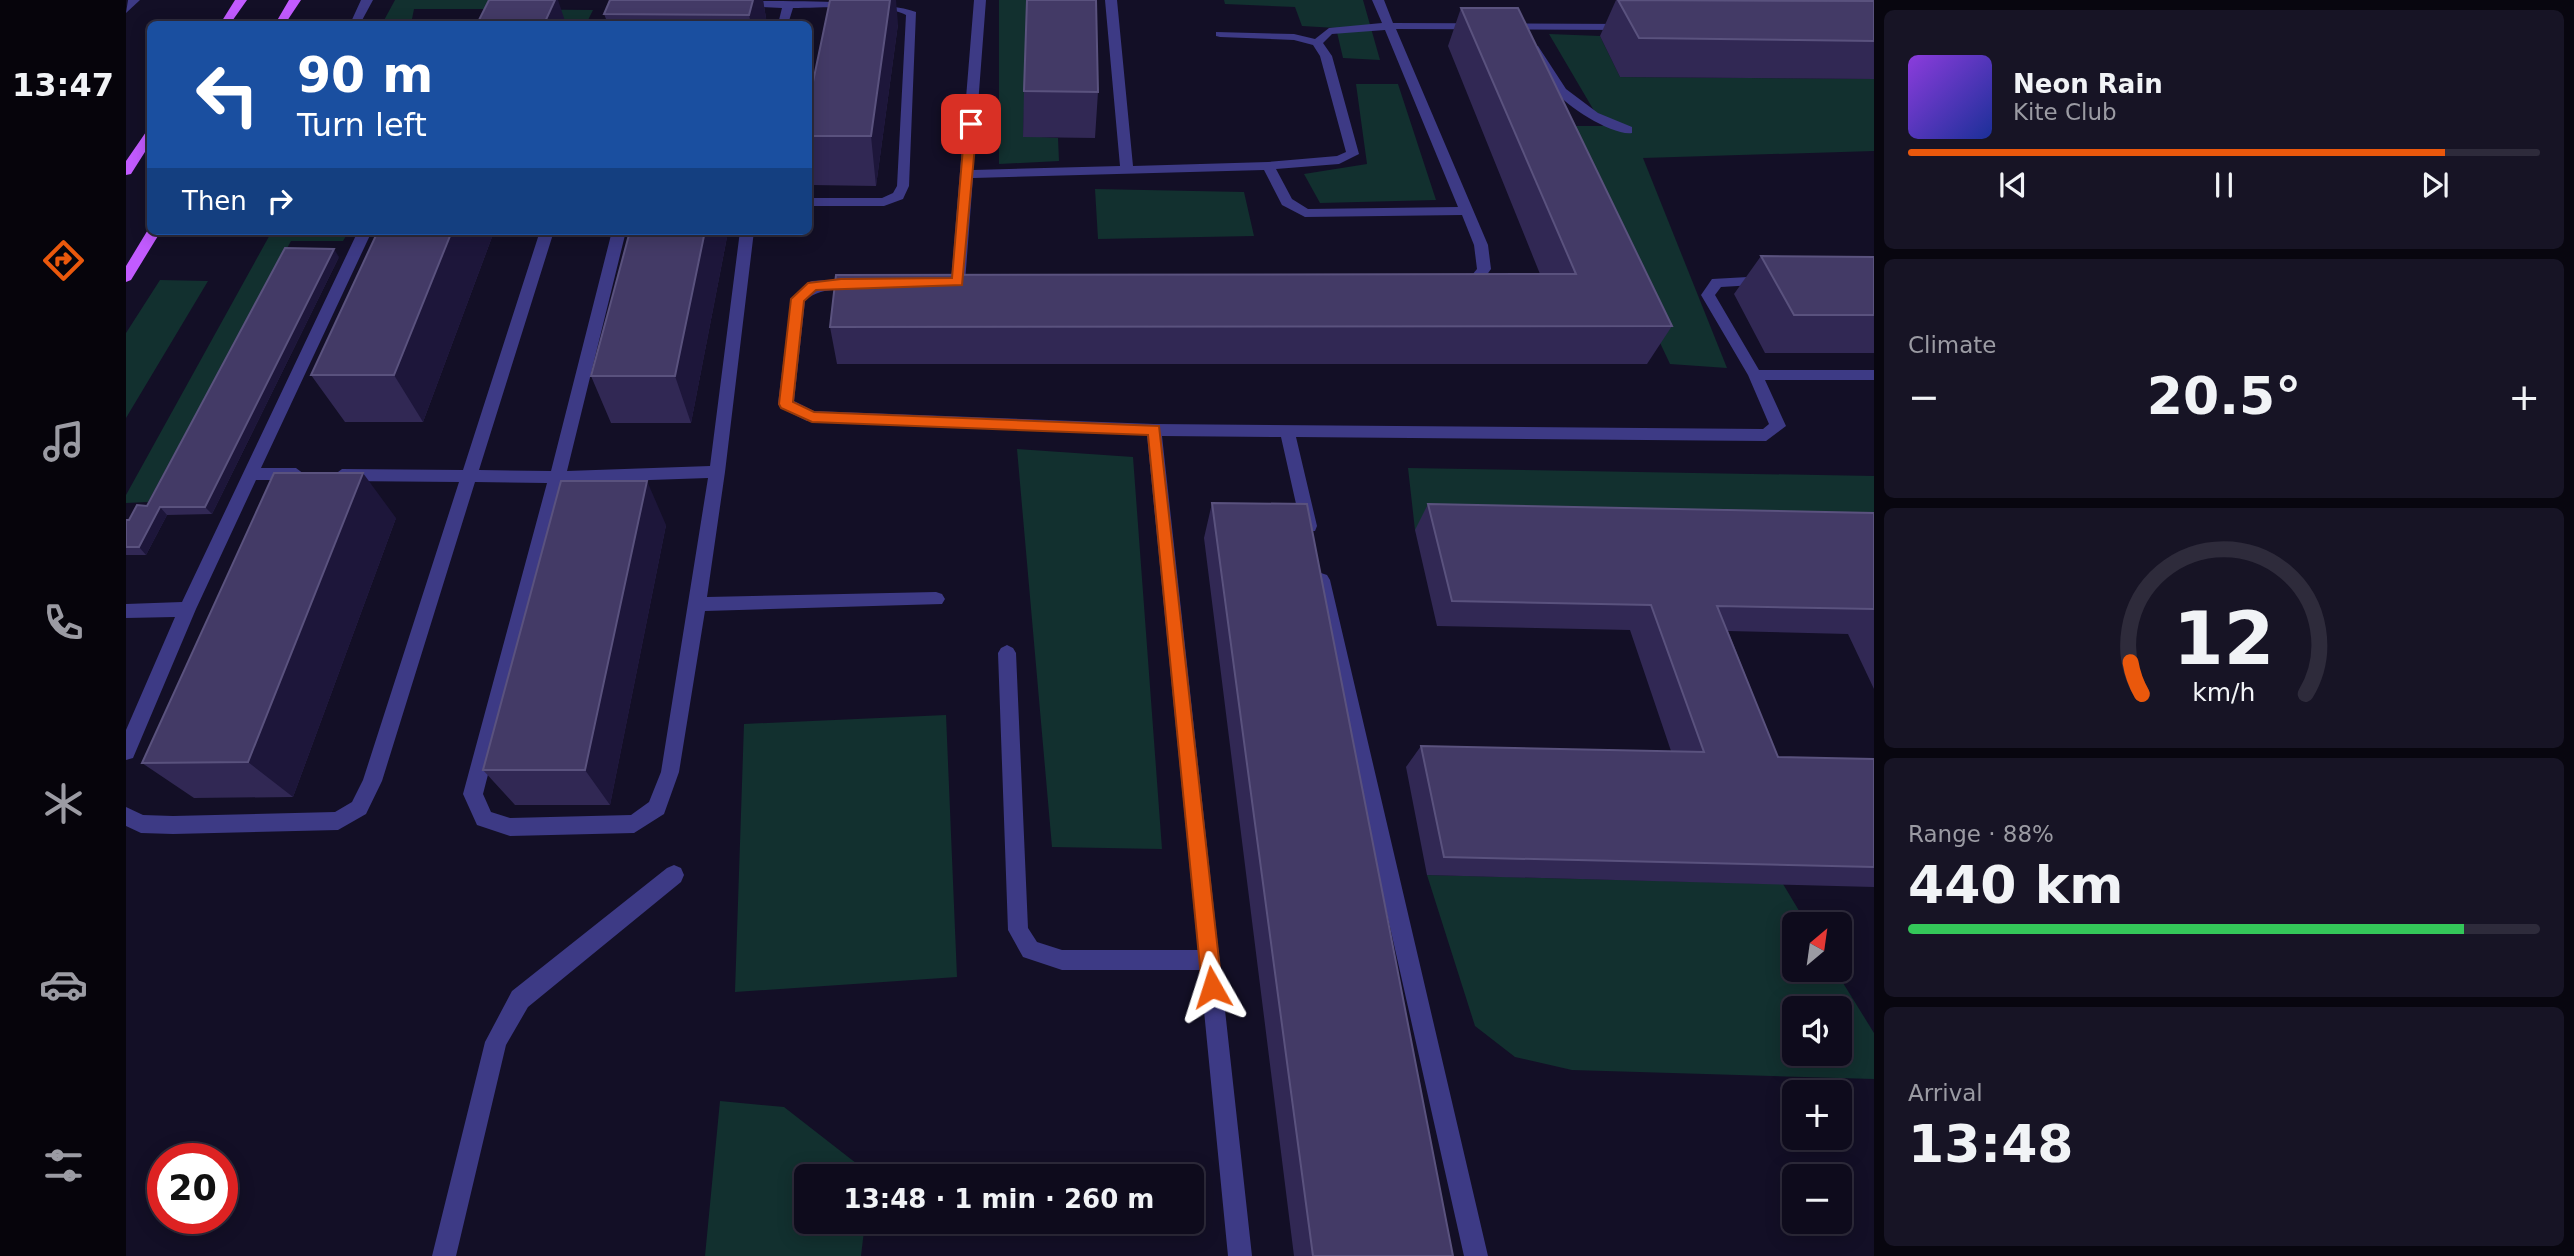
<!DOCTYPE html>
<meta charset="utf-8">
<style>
body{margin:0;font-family:"DejaVu Sans",sans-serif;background:#171425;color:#f1f3f6;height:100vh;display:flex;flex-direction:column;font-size:26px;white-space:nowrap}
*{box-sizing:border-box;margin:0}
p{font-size:23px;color:#9b9ba3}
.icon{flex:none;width:38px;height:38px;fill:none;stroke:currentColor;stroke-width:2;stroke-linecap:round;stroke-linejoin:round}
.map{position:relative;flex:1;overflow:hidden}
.panel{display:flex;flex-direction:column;gap:10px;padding:10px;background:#08060f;width:700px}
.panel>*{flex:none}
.hud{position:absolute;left:21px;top:21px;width:665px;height:214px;border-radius:10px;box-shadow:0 4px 18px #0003,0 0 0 2px #2e2b3b;background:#1a4fa0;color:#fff;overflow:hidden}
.needle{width:46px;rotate:29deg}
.fabs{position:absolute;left:1656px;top:912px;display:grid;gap:14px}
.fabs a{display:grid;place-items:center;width:70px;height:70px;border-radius:10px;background:#0e0b1c;box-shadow:0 4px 18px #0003,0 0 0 2px #2e2b3b;font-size:35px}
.speed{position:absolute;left:21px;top:1143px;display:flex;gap:14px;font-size:35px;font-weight:700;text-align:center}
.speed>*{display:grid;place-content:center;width:91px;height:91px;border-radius:50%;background:#0e0b1c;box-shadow:0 4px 18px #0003,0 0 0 2px #2e2b3b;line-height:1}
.speed .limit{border:10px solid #d22;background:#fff;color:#111}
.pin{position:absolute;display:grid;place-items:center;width:60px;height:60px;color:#fff;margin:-30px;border-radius:14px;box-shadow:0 4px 10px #0006}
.me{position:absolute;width:77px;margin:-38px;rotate:354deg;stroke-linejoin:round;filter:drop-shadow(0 0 5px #0008)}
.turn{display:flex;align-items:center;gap:24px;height:147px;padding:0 35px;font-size:32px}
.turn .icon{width:91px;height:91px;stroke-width:2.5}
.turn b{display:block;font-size:49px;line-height:60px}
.then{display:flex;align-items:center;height:66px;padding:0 35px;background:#0003;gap:14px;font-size:26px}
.big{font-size:52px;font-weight:700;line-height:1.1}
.panel .tile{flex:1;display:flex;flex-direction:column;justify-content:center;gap:10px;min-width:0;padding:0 24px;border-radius:10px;background:#171425}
.panel .dial{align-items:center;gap:0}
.dial svg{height:182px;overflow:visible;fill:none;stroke:#2e2b3b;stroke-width:7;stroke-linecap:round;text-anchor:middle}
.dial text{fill:#f1f3f6;stroke:none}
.song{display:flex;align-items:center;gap:21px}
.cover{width:84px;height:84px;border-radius:10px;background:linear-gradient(135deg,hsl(270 70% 55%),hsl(230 70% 35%))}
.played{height:7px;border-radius:4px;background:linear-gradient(90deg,#ea580c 85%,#2e2b3b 85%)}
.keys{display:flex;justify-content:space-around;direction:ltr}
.heat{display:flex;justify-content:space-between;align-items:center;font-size:38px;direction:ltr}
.charge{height:10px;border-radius:5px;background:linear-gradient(90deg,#34c759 88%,#2e2b3b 0)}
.trip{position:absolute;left:668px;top:1164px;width:410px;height:70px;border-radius:10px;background:#0e0b1c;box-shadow:0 4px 18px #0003,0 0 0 2px #2e2b3b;font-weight:700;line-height:70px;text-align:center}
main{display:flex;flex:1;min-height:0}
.tabs{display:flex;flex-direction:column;width:126px;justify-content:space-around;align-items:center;background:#06040b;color:#9b9ba3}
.tabs .icon{width:49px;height:49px}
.tabs .selected{color:#ea580c}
.tabs b{font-size:32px;color:#f1f3f6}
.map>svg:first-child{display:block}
.green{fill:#12302f;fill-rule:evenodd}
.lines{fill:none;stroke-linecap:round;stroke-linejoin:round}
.service{fill:#3d3a85;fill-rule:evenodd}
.minor{fill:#3d3a85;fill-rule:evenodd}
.primary{fill:#c25bff;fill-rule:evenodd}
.wall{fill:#312854}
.shaded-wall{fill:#1d163a}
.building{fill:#433a66;stroke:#5a527e;stroke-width:2}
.route{fill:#ea580c;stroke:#983908;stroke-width:2}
</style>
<main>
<nav class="tabs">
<b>13:47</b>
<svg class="icon selected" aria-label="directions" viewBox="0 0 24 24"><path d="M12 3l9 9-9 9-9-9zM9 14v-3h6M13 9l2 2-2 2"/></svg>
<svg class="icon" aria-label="music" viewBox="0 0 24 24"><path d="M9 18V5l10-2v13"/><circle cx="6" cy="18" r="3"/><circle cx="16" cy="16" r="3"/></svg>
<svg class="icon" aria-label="phone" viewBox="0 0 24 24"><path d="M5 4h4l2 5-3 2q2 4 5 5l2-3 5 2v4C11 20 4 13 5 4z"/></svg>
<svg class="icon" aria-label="climate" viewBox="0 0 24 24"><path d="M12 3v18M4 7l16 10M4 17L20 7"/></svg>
<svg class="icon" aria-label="car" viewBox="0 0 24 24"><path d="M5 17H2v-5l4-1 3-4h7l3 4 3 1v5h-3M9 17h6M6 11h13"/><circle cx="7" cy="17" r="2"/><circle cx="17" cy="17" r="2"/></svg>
<svg class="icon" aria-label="filters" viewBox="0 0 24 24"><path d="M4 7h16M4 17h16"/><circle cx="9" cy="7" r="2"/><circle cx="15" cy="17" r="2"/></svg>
</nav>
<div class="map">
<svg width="1748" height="1256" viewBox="0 0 1748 1256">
<rect width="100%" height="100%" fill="#130f26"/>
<path class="green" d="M269 0H369L364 9 467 10 460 24H356L363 9H288L285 24H256Z
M873 0H902L897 136 932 138 933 161 873 164Z
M1098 0H1237L1254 60 1217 58 1210 28 1176 26 1169 7 1099 4Z
M1423 34 1474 36 1494 77 1748 79V151L1517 158 1601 368 1544 364 1432 126H1477Z
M1230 84H1272L1310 200 1194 203 1178 174 1241 164Z
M969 189 1118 192 1128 236 972 239Z
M146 231H223L217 241H165L22 502 0 503V495Z
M34 280 82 281 0 418V333Z
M891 449 1007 457 1036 849 926 847Z
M1282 468 1748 476V540L1289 530Z
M820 715 831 977 609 992 618 724Z
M1301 875 1657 884 1681 924H1668V970H1709L1748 1033V1079L1446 1070 1389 1057 1349 1026ZM1668 1008H1713V1054H1668Z
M594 1101 658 1107 744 1174V1176H681V1222H739L735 1256H579Z"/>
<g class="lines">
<path class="service" d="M235 0H247L234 24H224Z
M848 0H860L847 170 994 166 979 0H991L1007 166 1142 162 1211 156 1220 152 1194 56 1187 45 1168 40 1094 37 1090 36V32L1168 34 1189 39 1203 28 1256 23 1246 0H1258L1267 23 1500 24 1506 27 1500 30 1270 29 1362 245 1365 269 1355 283 1333 285 1326 280 1333 275H1346L1351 269 1348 245 1336 215 1179 217 1156 205 1138 170 847 178 839 282 832 287 825 282ZM1259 30 1332 207 1182 209 1166 199 1150 169 1213 164 1233 154 1206 56 1197 43 1206 34Z
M617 1C657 1 759 0 790 12L783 186 777 199 758 206H682V198H756L767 193 771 186 780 15C758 3 694 8 667 8L662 24H652L656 8 613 6 611 4Z
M1404 46H1412L1440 89 1472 113 1506 127V133C1487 136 1441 107 1429 91 1419 78 1411 62 1402 48Z
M232 231H246L135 468H170L178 474 170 480H130L70 609 7 758 0 760V730L49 617 0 618V604L56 602Z
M414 231H428L353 470 425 471 486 231H500L441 471 584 466 614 231H628L599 472 581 597 810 592 816 594 819 599 816 604 579 611 553 772 538 814 508 833 384 836 351 825 337 794 421 483 349 482 256 781 240 814 212 830 47 834 15 833 0 826V807L17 815 47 816 209 812 226 802 237 780 333 482 216 481 208 475 216 469 337 470ZM582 478 535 772 523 802 505 815 384 818 365 812 357 794 437 483Z
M1640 276 1647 281 1645 284 1595 287 1589 295 1633 370H1748V380H1639L1660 426 1640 441 1170 437 1191 526 1189 531H1177L1175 526 1155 437 1036 436 1126 1256H1102L1074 970H936L897 957 882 930 872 653 875 648 881 645 887 648 890 653 902 928 911 942 936 950H1072L1021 435 681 421 655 408 652 404 665 299 681 283 686 281 731 278 738 283C724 296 699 282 679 301L668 401 688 411 1028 424 1637 429 1643 424 1622 375 1575 295 1586 279Z
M1195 573 1201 575 1204 580 1362 1256H1338L1186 580 1189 575Z
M548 865 555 868 558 875 555 882 402 1007 380 1045 330 1256H306L359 1042 386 991 541 868Z"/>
<path class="minor" d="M2 0H14L0 13Z"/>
<path class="primary" d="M109 0H121L104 24H94Z
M163 0H175L159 24H149Z
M24 131V144L5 174 0 175V161L20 132Z
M23 228 24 231H35L5 280 0 282V266Z"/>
</g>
<path class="wall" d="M484 0H637L641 24H482L478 14Z
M1490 0 1748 1V79L1494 77 1474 36Z
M1335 8 1546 326 1521 364H711L704 327 1414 274 1322 46Z
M772 24 750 186 685 185 682 171V106Z
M898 91 972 92 969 138 897 137Z
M252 231H363L366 237 297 422H219L185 375Z
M601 237 565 423H485L465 376Z
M1635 256 1748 257V353H1639L1608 294Z
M213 257 86 514 41 515 20 555H0V520H3L21 506Z
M1086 503 1327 1256H1168L1078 538Z
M1302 504 1748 513V689L1722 634 1602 631 1652 757 1748 759V887L1301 875 1280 767 1295 746 1545 751 1504 630 1311 626 1289 530Z
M270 518 167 797 68 798 16 763Z
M540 525 484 805H389L357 770Z"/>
<path class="shaded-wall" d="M429 0H432L440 24H418Z
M627 0H637L641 24H625L623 15Z
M764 0H770L772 24 750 186 745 136Z
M326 231H363L366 237 297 422 268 375Z
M579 231H599L601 237 565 423 549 376Z
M208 249 213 257 86 514 79 507Z
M237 473 270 518 167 797 122 762Z
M521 481 540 525 484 805 459 770Z
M34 507 41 515 20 555 13 547Z"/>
<path class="building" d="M363 0H429L418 24H351Z
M484 0H627L623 15 478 14Z
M704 0H764L745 136H682V106Z
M901 0H970L972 92 898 91Z
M1492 0 1748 1V41L1513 38Z
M1335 8H1392L1546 326 704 327 710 275 1450 274Z
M252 231H326L268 375H185Z
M504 231H579L549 376H465Z
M159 248 208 249 79 507H34L13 547H0V520H3L11 505 21 506Z
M1635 256 1748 257V315H1668Z
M148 473H237L122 762 16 763Z
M435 481H521L459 770H357Z
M1086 503 1181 504 1327 1256H1187Z
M1302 504 1748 513V609L1591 606 1652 757 1748 759V867L1318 857 1295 746 1578 752 1525 605 1326 601Z"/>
<path class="route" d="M845 121 851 124 836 285 690 290 678 301 667 402 688 412 1033 426 1096 987 1093 994 1086 997 1079 994 1076 987 1022 435 686 422 655 408 653 404 665 299 682 283 715 279 826 278 839 124Z"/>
</svg>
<div class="fabs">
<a><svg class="needle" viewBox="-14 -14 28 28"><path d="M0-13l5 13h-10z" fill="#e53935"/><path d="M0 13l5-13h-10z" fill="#9b9ba3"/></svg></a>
<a><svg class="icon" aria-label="sound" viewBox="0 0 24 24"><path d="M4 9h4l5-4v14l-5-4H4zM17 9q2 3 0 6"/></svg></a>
<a>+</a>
<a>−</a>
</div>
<div class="speed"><div class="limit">20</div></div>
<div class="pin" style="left:845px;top:124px;background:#d93025"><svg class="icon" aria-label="arrive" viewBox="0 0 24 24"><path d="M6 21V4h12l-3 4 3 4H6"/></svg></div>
<svg class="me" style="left:1086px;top:987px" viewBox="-20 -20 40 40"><path d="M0-17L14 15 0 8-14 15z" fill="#ea580c" stroke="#fff" stroke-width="4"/></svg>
<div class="trip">13:48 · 1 min · 260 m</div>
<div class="hud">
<div class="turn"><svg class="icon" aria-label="left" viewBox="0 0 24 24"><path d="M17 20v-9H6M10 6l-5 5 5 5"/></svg><div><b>90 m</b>Turn left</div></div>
<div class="then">Then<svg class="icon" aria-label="right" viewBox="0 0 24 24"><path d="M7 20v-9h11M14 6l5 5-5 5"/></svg></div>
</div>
</div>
<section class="panel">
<div class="tile">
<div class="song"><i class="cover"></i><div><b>Neon Rain</b><p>Kite Club</p></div></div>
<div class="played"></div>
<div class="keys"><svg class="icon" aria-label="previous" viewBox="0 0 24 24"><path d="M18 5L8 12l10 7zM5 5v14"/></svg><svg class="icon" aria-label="pause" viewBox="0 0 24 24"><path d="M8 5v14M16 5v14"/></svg><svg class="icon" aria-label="next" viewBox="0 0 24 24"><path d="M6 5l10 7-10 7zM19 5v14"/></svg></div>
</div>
<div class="tile"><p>Climate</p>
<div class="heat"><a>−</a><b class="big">20.5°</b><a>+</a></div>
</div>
<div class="tile dial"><svg viewBox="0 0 100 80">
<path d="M14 69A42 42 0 1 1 86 69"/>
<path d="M14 69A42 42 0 0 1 9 55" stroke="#ea580c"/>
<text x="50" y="56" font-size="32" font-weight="700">12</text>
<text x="50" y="72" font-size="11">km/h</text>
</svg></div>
<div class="tile"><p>Range · 88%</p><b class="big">440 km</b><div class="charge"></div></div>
<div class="tile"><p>Arrival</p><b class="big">13:48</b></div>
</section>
</main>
